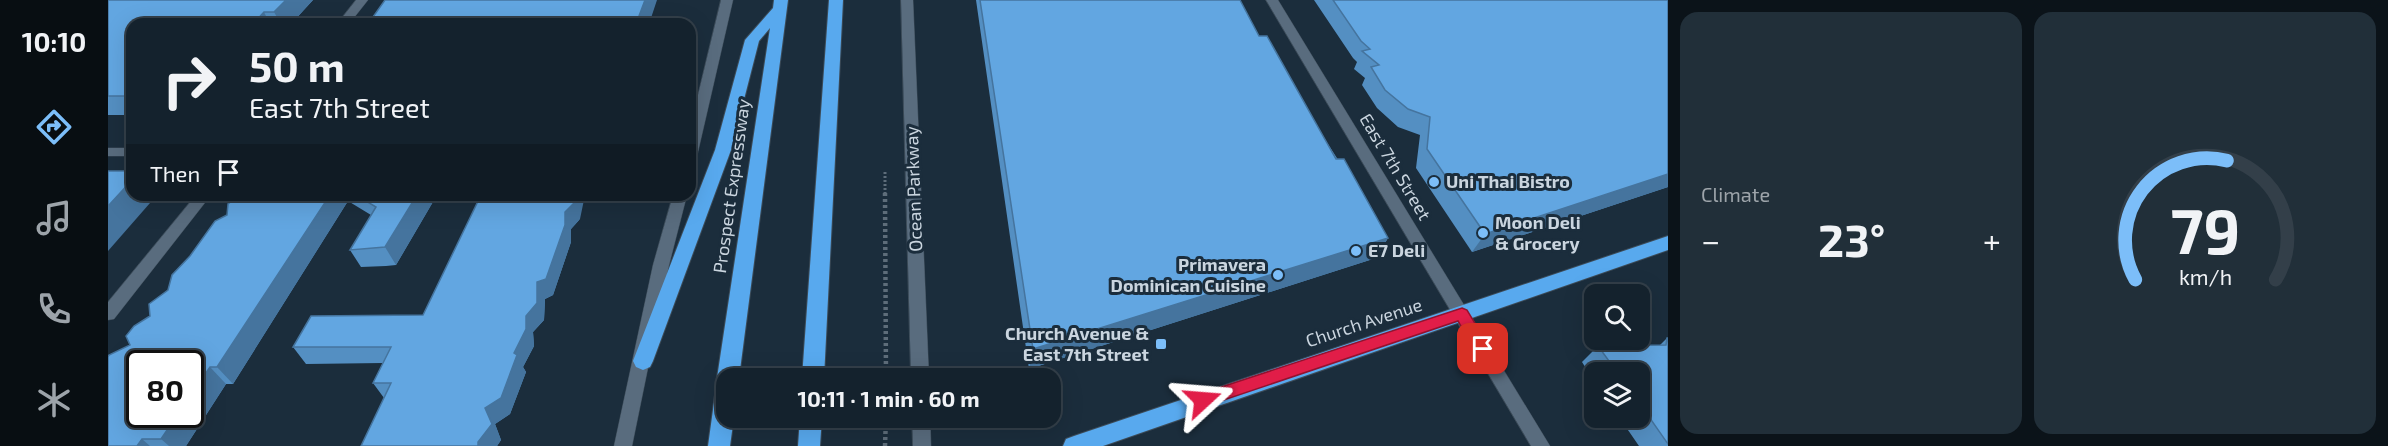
<!DOCTYPE html>
<meta charset="utf-8">
<style>
body{margin:0;font-family:"Exo 2",sans-serif;background:#212f39;color:#f1f3f6;height:100vh;display:flex;flex-direction:column;font-size:22px;white-space:nowrap}
*{box-sizing:border-box;margin:0}
p{font-size:20px;color:#9da4aa}
.icon{flex:none;width:33px;height:33px;fill:none;stroke:currentColor;stroke-width:2;stroke-linecap:round;stroke-linejoin:round}
.map{position:relative;flex:1;overflow:hidden}
.details{display:flex;flex-direction:column;gap:12px;padding:12px;background:#0b1319;width:720px}
.details>*{flex:none}
.hud{position:absolute;left:18px;top:18px;width:570px;height:183px;border-radius:18px;box-shadow:0 6px 24px #0002,0 0 0 2px #333f49;background:#14222d;color:#f1f3f6;overflow:hidden}
.tools{position:absolute;left:1476px;top:284px;display:grid;gap:12px}
.tools a{display:grid;place-items:center;width:66px;height:66px;border-radius:12px;background:#14222d;box-shadow:0 6px 24px #0002,0 0 0 2px #333f49;font-size:30px}
.speed{position:absolute;left:18px;top:350px;display:flex;gap:12px;font-size:30px;font-weight:700;text-align:center}
.speed>*{display:grid;place-content:center;width:78px;height:78px;border-radius:50%;background:#14222d;box-shadow:0 6px 24px #0002,0 0 0 2px #333f49;line-height:1}
.speed .limit{border:3px solid #111;border-radius:9px;background:#fff;color:#111}
.pin{position:absolute;display:grid;place-items:center;width:51px;height:51px;color:#fff;margin:-26px;border-radius:12px;box-shadow:0 3px 9px #0006}
.me{position:absolute;width:66px;margin:-33px;rotate:71deg;stroke-linejoin:round;filter:drop-shadow(0 0 4px #0008)}
.turn{display:flex;align-items:center;gap:21px;height:126px;padding:0 24px;font-size:27px}
.turn .icon{width:78px;height:78px;stroke-width:2.5}
.turn b{display:block;font-size:42px;line-height:51px}
.then{display:flex;align-items:center;height:57px;padding:0 24px;background:#0003;gap:12px;font-size:22px}
.big{font-size:45px;font-weight:700;line-height:1.1}
.details .card{flex:1;display:flex;flex-direction:column;justify-content:center;gap:9px;min-width:0;padding:0 21px;border-radius:18px;background:#212f39}
.details .dial{align-items:center;gap:0}
.dial svg{height:156px;overflow:visible;fill:none;stroke:#333f49;stroke-width:7;stroke-linecap:round;text-anchor:middle}
.dial text{fill:#f1f3f6;stroke:none}
.heat{display:flex;justify-content:space-between;align-items:center;font-size:33px;direction:ltr}
.details .tiles{flex:1;display:grid;gap:12px;grid-template-columns:repeat(2,1fr)}
.trip{position:absolute;left:608px;top:368px;width:345px;height:60px;border-radius:18px;background:#14222d;box-shadow:0 6px 24px #0002,0 0 0 2px #333f49;font-weight:700;line-height:60px;text-align:center}
main{display:flex;flex:1;min-height:0}
.dock{display:flex;flex-direction:column;width:108px;justify-content:space-around;align-items:center;background:#080e12;color:#9da4aa}
.dock .icon{width:42px;height:42px}
.dock .on{color:#7cbef9}
.dock b{font-size:27px;color:#f1f3f6}
.map>svg:first-child{display:block}
.lines{fill:none;stroke-linecap:round;stroke-linejoin:round}
.street-casing{stroke:#3c4b58;stroke-width:1}
.highway-casing{stroke:#3c4b58;stroke-width:2}
.path-far1{stroke:#5e6d7a;stroke-width:3;stroke-dasharray:2 2;stroke-linecap:butt}
.path{stroke:#5e6d7a;stroke-width:4.5;stroke-dasharray:3 3;stroke-linecap:butt}
.street{fill:#596c7e;fill-rule:evenodd}
.highway{fill:#58a9ee;fill-rule:evenodd}
.wall{fill:#548fc2}
.shaded-wall{fill:#45749e}
.building{fill:#62a6e1;stroke:#45749e;stroke-width:1.5}
.route{fill:#e11d48;stroke:#92132f;stroke-width:1.5}
.poi-dot{fill:#7cbef9;stroke:#1b2d3c;stroke-width:2}
.labels{text-anchor:middle;stroke-width:6;stroke-linejoin:round;paint-order:stroke}
.street-label{font-size:18px;fill:#cad5df;stroke:#1b2d3c}
.poi-label{font-size:18px;font-weight:bold;fill:#cad5df;stroke:#1b2d3c;text-anchor:start}
</style>
<main>
<nav class="dock">
<b>10:10</b>
<svg class="icon on" aria-label="directions" viewBox="0 0 24 24"><path d="M12 3l9 9-9 9-9-9zM9 14v-3h6M13 9l2 2-2 2"/></svg>
<svg class="icon" aria-label="music" viewBox="0 0 24 24"><path d="M9 18V5l10-2v13"/><circle cx="6" cy="18" r="3"/><circle cx="16" cy="16" r="3"/></svg>
<svg class="icon" aria-label="phone" viewBox="0 0 24 24"><path d="M5 4h4l2 5-3 2q2 4 5 5l2-3 5 2v4C11 20 4 13 5 4z"/></svg>
<svg class="icon" aria-label="climate" viewBox="0 0 24 24"><path d="M12 3v18M4 7l16 10M4 17L20 7"/></svg>
</nav>
<div class="map">
<svg width="1560" height="446" viewBox="0 0 1560 446">
<rect width="100%" height="100%" fill="#1b2d3c"/>
<g class="lines">
<defs>
<path id="street" d="M248 0H260L241 24H229Z
M613 0H625L589 156 582 161V128Z
M793 0H805L821 378H803Z
M1158 0H1170L1442 446H1423Z
M0 148H24V156H0Z
M88 195H103L6 319 0 320V302Z
M565 195H579L561 265 524 446H506L545 265Z
M804 417H822L823 446H805Z"/>
<path id="highway" d="M666 0H680L631 378H618V417H626L622 446H600L607 395 610 389 618 386 612 384 609 378 662 28 651 41 623 150 545 361 542 367 535 370 528 367 525 361 607 150 637 40 665 8Z
M721 0H735L716 378H694Z
M1560 236V250L995 446H955L958 439 966 436Z
M692 417H714L712 446H690Z"/>
</defs>
<use href="#street" class="street-casing"/>
<use href="#highway" class="highway-casing"/>
<path class="path-far1" d="M777 172V195"/>
<path class="path" d="M777 193 778 378
M777 446 778 417"/>
<use href="#street" class="street"/>
<use href="#highway" class="highway"/>
</g>
<path class="wall" d="M0 0H205L183 24H24V115H0Z
M868 0H1132L1151 36 1280 238 1268 258 921 369Z
M1206 0H1560V187L1364 252 1308 168 1312 135 1290 127 1269 108 1254 85 1257 78 1246 69 1249 62 1245 58Z
M131 195H329L288 265 278 266 253 267 242 250 263 215 240 201 125 384H118L78 446H0L22 345 60 290 119 215Z
M472 219 463 229V242L445 295 437 299 436 320 425 332 426 346 415 367 418 372 402 414 387 424 393 440 389 446H253L276 398 265 383 275 363 198 364 185 347 315 315Z
M1559 338H1560V446H1531L1511 417H1532V372H1486V381L1474 362 1490 346 1552 345Z"/>
<path class="shaded-wall" d="M178 0H205L183 24H173L166 12Z
M537 0H549L541 24H528Z
M156 12 162 24H145Z
M1560 174V187L1364 252 1377 234Z
M24 180V195H49L0 251V206Z
M222 195H236L240 201 125 384 109 367Z
M309 195H329L288 265 277 247Z
M468 195H477L472 219 463 229V242L445 295 437 299 436 320 425 332 426 346 415 367 418 372 402 414 387 424 393 440 389 446H370V442L377 408 406 353 429 282 457 212Z
M1280 238 1268 258 921 369 925 349Z
M102 367 118 384 78 446H61L53 439 70 414H82V396Z
M34 439 42 446H29Z"/>
<path class="building" d="M0 0H178L166 12H156L145 24H24V96H0Z
M277 0H537L528 24H260Z
M872 0H1132L1151 36H1159L1228 159H1236L1280 238 925 349Z
M1225 0H1560V174L1377 234 1319 149 1322 117 1300 109 1277 90 1263 67 1271 65 1254 51 1262 49 1253 41Z
M0 171H24V180L0 206Z
M131 195H222L109 367H102L82 396V363H32V414H70L53 439H34L29 446H0V357L1 355 22 345 18 336 26 326 42 316 41 304 60 290 64 275 82 256 107 221 119 215 120 204Z
M248 195H309L277 247 242 250 268 207Z
M373 195H468L466 203 457 212V225L438 279 429 282V303L418 316V329L406 353 409 355 393 398 377 408 384 424 370 442V446H253L283 383H265L283 347H185L203 316 315 315Z
M1559 338H1560V444L1532 404V372H1509L1490 346 1558 345Z"/>
<path class="route" d="M1354 308 1359 310 1380 345 1383 349 1380 354H1369L1350 321 1095 407 1090 405 1087 400 1090 395 1095 393Z"/>
<g class="poi-dot">
<circle cx="1326" cy="182" r="6"/>
<circle cx="1375" cy="233" r="6"/>
<circle cx="1248" cy="251" r="6"/>
<circle cx="1170" cy="275" r="6"/>
<rect x="1047" y="338" width="12" height="12" rx="3"/>
</g>
<g class="labels">
<g class="street-label">
<text transform="translate(1287 167) rotate(59)" y="6">East 7th Street</text>
<text transform="translate(624 186) rotate(-82)" y="6">Prospect Expressway</text>
<text transform="translate(806 189) rotate(-92)" y="6">Ocean Parkway</text>
<text transform="translate(1256 323) rotate(-18)" y="6">Church Avenue</text>
</g>
<g class="poi-label">
<text x="1338" y="188">Uni Thai Bistro</text>
<text x="1387" y="229">Moon Deli<tspan x="1387" dy="21">&amp; Grocery</tspan></text>
<text x="1260" y="257">E7 Deli</text>
<text x="1158" y="271" text-anchor="end">Primavera<tspan x="1158" dy="21">Dominican Cuisine</tspan></text>
<text x="1041" y="340" text-anchor="end">Church Avenue &amp;<tspan x="1041" dy="21">East 7th Street</tspan></text>
</g>
</g>
</svg>
<div class="tools">
<a><svg class="icon" aria-label="search" viewBox="0 0 24 24"><circle cx="10" cy="10" r="6"/><path d="M15 15l6 6"/></svg></a>
<a><svg class="icon" aria-label="layers" viewBox="0 0 24 24"><path d="M12 4l9 5-9 5-9-5zM3 14l9 5 9-5"/></svg></a>
</div>
<div class="speed"><div class="limit">80</div></div>
<div class="pin" style="left:1375px;top:349px;background:#d93025"><svg class="icon" aria-label="arrive" viewBox="0 0 24 24"><path d="M6 21V4h12l-3 4 3 4H6"/></svg></div>
<svg class="me" style="left:1095px;top:400px" viewBox="-20 -20 40 40"><path d="M0-17L14 15 0 8-14 15z" fill="#e11d48" stroke="#fff" stroke-width="4"/></svg>
<div class="trip">10:11 · 1 min · 60 m</div>
<div class="hud">
<div class="turn"><svg class="icon" aria-label="right" viewBox="0 0 24 24"><path d="M7 20v-9h11M14 6l5 5-5 5"/></svg><div><b>50 m</b>East 7th Street</div></div>
<div class="then">Then<svg class="icon" aria-label="arrive" viewBox="0 0 24 24"><path d="M6 21V4h12l-3 4 3 4H6"/></svg></div>
</div>
</div>
<section class="details">
<div class="tiles">
<div class="card"><p>Climate</p>
<div class="heat"><a>−</a><b class="big">23°</b><a>+</a></div>
</div>
<div class="card dial"><svg viewBox="0 0 100 80">
<path d="M14 69A42 42 0 1 1 86 69"/>
<path d="M14 69A42 42 0 0 1 61 8" stroke="#7cbef9"/>
<text x="50" y="56" font-size="32" font-weight="700">79</text>
<text x="50" y="72" font-size="11">km/h</text>
</svg></div>
</div>
</section>
</main>
